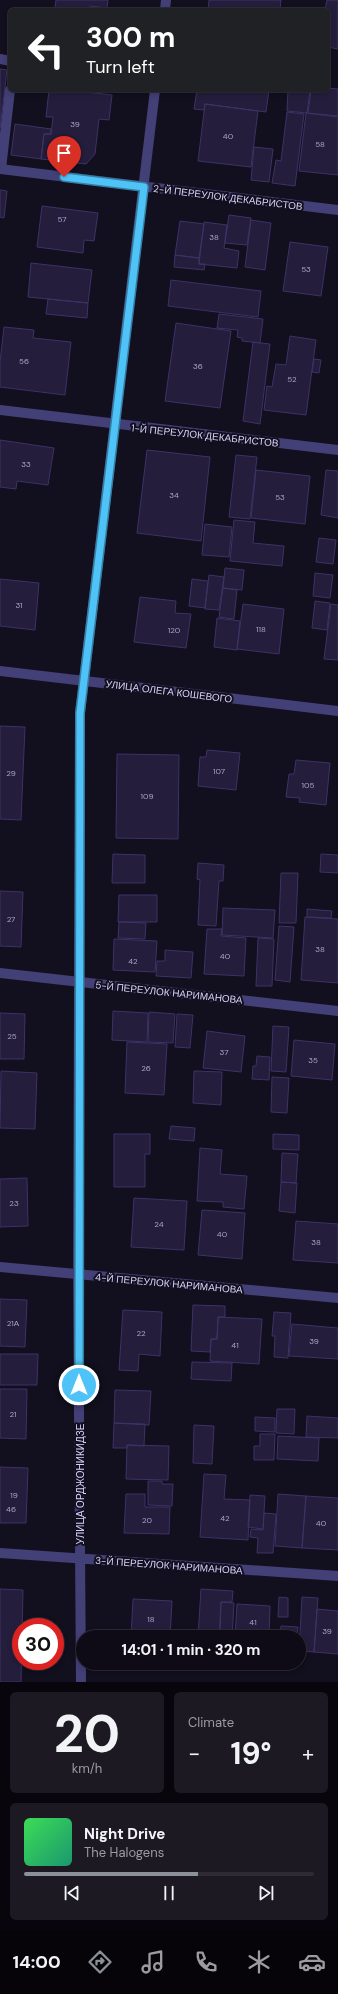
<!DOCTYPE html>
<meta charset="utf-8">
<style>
body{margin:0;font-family:"DM Sans",sans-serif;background:#1c1923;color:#f1f3f6;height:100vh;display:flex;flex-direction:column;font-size:15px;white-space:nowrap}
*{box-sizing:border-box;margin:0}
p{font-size:13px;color:#9b9ba1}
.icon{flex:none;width:22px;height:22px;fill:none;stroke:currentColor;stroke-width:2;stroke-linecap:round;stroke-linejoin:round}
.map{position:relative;height:1682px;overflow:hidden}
.sheet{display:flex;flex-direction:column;gap:10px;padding:10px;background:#08060c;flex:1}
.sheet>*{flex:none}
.guide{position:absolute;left:8px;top:8px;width:322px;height:84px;border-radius:6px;box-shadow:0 2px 6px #0003,0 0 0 1px #2e2b35;background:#202124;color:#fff;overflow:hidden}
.speed{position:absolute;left:12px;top:1618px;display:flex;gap:8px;font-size:20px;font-weight:700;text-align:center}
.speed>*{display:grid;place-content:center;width:52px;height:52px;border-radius:50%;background:#0e0b16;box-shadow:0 2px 6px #0003,0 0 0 1px #2e2b35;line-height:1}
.speed .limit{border:6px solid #d22;background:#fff;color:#111}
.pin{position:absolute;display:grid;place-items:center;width:34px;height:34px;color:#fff;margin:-41px -17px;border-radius:50% 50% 50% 0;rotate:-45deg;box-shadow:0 0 4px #0007}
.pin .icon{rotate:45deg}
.me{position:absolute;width:44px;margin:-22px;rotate:0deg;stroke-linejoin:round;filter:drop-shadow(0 0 3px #0008)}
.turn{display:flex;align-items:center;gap:14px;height:84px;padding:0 12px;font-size:18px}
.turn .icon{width:52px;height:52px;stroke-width:2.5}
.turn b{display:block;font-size:28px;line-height:34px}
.big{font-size:30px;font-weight:700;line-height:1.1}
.sheet .card{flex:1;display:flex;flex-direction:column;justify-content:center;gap:6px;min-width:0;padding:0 14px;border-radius:6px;background:#1c1923}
.sheet .dial{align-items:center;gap:0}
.dial b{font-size:52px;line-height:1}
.song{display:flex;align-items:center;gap:12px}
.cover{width:48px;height:48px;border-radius:6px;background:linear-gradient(135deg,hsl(130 70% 55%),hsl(160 70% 35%))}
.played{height:4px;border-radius:2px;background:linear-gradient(90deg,#8c9099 60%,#2e2b35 60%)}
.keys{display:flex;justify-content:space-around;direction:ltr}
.heat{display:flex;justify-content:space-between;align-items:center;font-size:22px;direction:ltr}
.sheet .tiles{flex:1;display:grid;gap:10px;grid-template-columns:1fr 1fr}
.card:last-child{grid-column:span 2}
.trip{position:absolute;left:76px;top:1630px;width:230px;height:40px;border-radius:20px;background:#0e0b16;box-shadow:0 2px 6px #0003,0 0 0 1px #2e2b35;font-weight:700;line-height:40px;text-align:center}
.dock{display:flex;height:64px;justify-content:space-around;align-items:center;background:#060409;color:#9b9ba1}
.dock .icon{width:28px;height:28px}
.dock .selected{color:#8c9099}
.dock b{font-size:18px;color:#f1f3f6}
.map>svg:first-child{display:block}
.building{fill:#241d3c;stroke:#3e3266}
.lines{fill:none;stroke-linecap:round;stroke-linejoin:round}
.minor{stroke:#433f77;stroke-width:10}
.route-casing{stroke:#337fa1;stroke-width:10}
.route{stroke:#4fc3f7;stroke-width:7}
.labels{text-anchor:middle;stroke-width:4;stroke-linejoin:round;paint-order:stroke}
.number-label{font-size:8px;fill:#aaa4ca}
.street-label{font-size:10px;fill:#d7d1f9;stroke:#120f1e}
</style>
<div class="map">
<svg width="338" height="1682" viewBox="0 0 338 1682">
<rect width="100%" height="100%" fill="#120f1e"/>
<path class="building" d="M56 0H108L107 8 90 6V10L55 8Z
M209 0H281L280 10H208Z
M327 0H338V49L328 47V10H325Z
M0 69 7 70 0 128Z
M328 88 338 89V116L308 113 311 90H328Z
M49 90H78L77 91 112 95 109 120 99 119 95 154 86 164 41 159 44 134H51L53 117H46Z
M197 90H269L266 112 205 104 204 110 194 109Z
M288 90 310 91 307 113 287 111Z
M205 104 258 111 251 167 198 161Z
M287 112 304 114 295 186 272 183 276 160 281 161Z
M306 113 338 117V175L299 171Z
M15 124 51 129V134H44L41 159 11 155Z
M254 147 273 149 269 182 251 180Z
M0 190 7 191 4 218 0 217Z
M42 206 98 213 94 241 84 240 83 253 37 247Z
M229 215 251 218 247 245 225 243Z
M251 220 271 223 265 270 245 267Z
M180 221 204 224 199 258 175 255Z
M204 222 227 225 224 248 239 251 237 268 199 264Z
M290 242 328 247 321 296 283 291Z
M175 255 199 258V264H205L204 270 174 267Z
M31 263 92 270 88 303 28 297Z
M171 280 261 291 258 317 168 306Z
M48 299 88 303 87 318 46 314Z
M219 314 263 319 260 343 242 341V338L237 337 238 330 217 328Z
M176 323 231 331 220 408 165 401Z
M4 327 34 330 33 338 71 342 65 395 0 387V362Z
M290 336 316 340 306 415 264 410 267 386 272 387 276 364 286 365Z
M253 342 270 344 260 424 243 421Z
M314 359 321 360 319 373 312 372Z
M0 440 54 448 48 485 17 481 16 489 0 487Z
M147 450 210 457 201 541 137 533Z
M236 455 257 457 250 519 229 517Z
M256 470 310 476 305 524 251 518Z
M326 470 338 471V518L321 515Z
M234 520 255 522 253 543 284 546 282 566 230 561Z
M205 524 232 527 229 557 202 555Z
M319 538 336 540 333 564 316 562Z
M225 568 244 570 242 590 223 588Z
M315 573 333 575 330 598 313 596Z
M209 575 224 577 219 610 205 609Z
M0 579 39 583 35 630 0 626Z
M192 579 208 581 205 608 189 606Z
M223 588 237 590 234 619 219 617Z
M140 597 176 601 175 613 191 614 186 648 134 642Z
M315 601 330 603 327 630 312 628Z
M243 604 284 609 279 654 237 649Z
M331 604 338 605V660L324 659Z
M217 618 240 621 237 650 214 647Z
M0 726 25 727 21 820 0 819Z
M207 750 240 753 236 790 198 786 200 757H206Z
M117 754 179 755 178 839 116 838Z
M296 760 330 763 326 805 299 802 300 798 286 797 289 774H294Z
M113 854 145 855V883H112Z
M321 854 338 855V873L320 872Z
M198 863 224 865 223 881H219L216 926 198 925 200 880 197 879Z
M281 873H298L296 923H279Z
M0 891 23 892 21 947 0 946Z
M119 895H157V922H118Z
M223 908 275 910 273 938 222 935Z
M307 909 332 911 331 918 307 917Z
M305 917 338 919V983L301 980Z
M119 922 146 923 145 939 118 938Z
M279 926 294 927 290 982 275 980Z
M207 929H222L221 936 246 938 244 976 204 974Z
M258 938 274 939 272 986H256Z
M114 939 157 941 155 972 113 970Z
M165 950 193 952 191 978 156 976 157 961H165Z
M113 1011 148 1013 147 1042 112 1040Z
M149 1012 175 1014 173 1043 148 1042Z
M0 1013 25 1014 24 1059H0Z
M177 1014 193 1015 190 1048 175 1047Z
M273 1026 289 1027 286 1072 271 1071Z
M207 1031 245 1036 241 1072 203 1068Z
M294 1040 335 1044 332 1080 291 1076Z
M127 1042 167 1044 164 1095 125 1093Z
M257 1056 270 1057 269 1080 252 1079 253 1066H256Z
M1 1071 37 1073 35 1129 0 1128Z
M194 1071 222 1072 221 1105 193 1103Z
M272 1077 289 1078 287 1113 271 1112Z
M171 1126 195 1128 194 1141 169 1139Z
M114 1134H150V1154H145V1187H114Z
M273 1134 299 1135V1150L273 1149Z
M200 1148 222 1150 220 1174 247 1176 244 1209 223 1207V1202L197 1201Z
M282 1153 298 1154 296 1183 281 1182Z
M27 1178 28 1226 0 1227V1179Z
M281 1182 297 1183 295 1213 279 1211Z
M134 1198 187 1201 184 1250 131 1247Z
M202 1210 245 1213 242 1259 198 1255Z
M296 1221 338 1224V1263L293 1260Z
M0 1299 27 1300 25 1347 0 1346Z
M193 1305 225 1306V1317H218L217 1339H211L210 1352 191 1351Z
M123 1310 162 1312 160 1356 139 1354 138 1371 119 1370Z
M274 1312 291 1313 288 1358 274 1357 275 1336H272Z
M218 1317 262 1319 259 1364 210 1361 211 1339H217Z
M292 1324 338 1328V1359L289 1356Z
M0 1354H38L37 1385H0Z
M192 1362 232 1363 231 1381 191 1379Z
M0 1389H27L26 1439 0 1438Z
M115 1390 151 1391 149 1425 114 1423Z
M277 1409H295L294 1434 276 1433Z
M307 1416 338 1418V1438L306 1437Z
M255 1417 275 1418V1432L255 1431Z
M114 1423 145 1424 144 1446 127 1445V1448H113Z
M194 1425 214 1426 212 1464 193 1463Z
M260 1434H275L274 1460H254V1446H260Z
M278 1436 319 1438 318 1461 277 1459Z
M127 1445 169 1446 168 1480 126 1479Z
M0 1467 28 1468 26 1523H0Z
M204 1474 226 1475 224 1499 250 1500 248 1540 200 1537Z
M148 1481H162V1484H173L172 1506 148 1505Z
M126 1494H145V1507H170L169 1534 124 1533Z
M278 1494 306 1496 302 1548 275 1546Z
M250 1495 265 1496 263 1529 248 1527Z
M306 1496 338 1498V1550L302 1548Z
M264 1513 276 1514 273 1553H257L258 1538 250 1537 251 1529 263 1530Z
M0 1589 23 1590 21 1682H0Z
M201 1589 233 1591 232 1602H221L219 1637H198Z
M279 1597 288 1598V1617H278Z
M302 1597 318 1598 314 1652 299 1651Z
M133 1599 172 1601 170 1637H131Z
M221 1602 234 1603 232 1637H220Z
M237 1604 270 1606 269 1637H235Z
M317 1609 338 1611V1654L314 1652Z
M281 1626 298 1627 297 1637H280Z"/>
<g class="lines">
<path class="minor" d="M165 10 166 0
M0 59 10 61
M0 169 338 210
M1 169 10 90
M0 410 338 450
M0 671 338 711
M0 973 338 1011
M0 1267 338 1298
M0 1553 338 1576
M81 1682 78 1274 80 713 155 90"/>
</g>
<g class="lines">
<defs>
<path id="route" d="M64 177 144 187 80 713 79 1385"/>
</defs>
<use href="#route" class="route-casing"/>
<use href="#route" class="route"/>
</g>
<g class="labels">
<g class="number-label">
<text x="75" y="127">39</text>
<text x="228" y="139">40</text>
<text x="320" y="147">58</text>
<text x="62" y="222">57</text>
<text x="214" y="240">38</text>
<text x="306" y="272">53</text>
<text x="24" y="364">56</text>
<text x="198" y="369">36</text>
<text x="292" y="382">52</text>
<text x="26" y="467">33</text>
<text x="174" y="498">34</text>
<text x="280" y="500">53</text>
<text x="19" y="608">31</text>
<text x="261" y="632">118</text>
<text x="174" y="633">120</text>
<text x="219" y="774">107</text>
<text x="11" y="776">29</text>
<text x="308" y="788">105</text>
<text x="147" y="799">109</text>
<text x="11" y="922">27</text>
<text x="320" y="952">38</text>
<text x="225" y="959">40</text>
<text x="133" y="964">42</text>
<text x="12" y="1039">25</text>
<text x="224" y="1055">37</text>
<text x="313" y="1063">35</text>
<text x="146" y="1071">26</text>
<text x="14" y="1206">23</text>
<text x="159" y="1227">24</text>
<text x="222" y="1237">40</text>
<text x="316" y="1245">38</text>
<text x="13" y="1326">21А</text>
<text x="141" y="1336">22</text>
<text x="314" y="1344">39</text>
<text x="235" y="1348">41</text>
<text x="13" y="1417">21</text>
<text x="14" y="1498">19</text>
<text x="11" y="1512">46</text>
<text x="225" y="1521">42</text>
<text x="147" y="1523">20</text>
<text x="321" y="1526">40</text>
<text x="151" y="1622">18</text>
<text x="253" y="1625">41</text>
<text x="327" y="1634">39</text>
</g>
<g class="street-label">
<text transform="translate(228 197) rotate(7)" y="4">2-Й ПЕРЕУЛОК ДЕКАБРИСТОВ</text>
<text transform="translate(205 435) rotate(6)" y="4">1-Й ПЕРЕУЛОК ДЕКАБРИСТОВ</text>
<text transform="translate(169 691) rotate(7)" y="4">УЛИЦА ОЛЕГА КОШЕВОГО</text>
<text transform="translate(169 992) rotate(6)" y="4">5-Й ПЕРЕУЛОК НАРИМАНОВА</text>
<text transform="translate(169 1283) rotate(5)" y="4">4-Й ПЕРЕУЛОК НАРИМАНОВА</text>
<text transform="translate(80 1484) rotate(-90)" y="4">УЛИЦА ОРДЖОНИКИДЗЕ</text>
<text transform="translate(169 1565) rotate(4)" y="4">3-Й ПЕРЕУЛОК НАРИМАНОВА</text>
</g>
</g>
</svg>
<div class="speed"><div class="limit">30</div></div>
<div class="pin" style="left:64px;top:177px;background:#d93025"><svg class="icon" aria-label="arrive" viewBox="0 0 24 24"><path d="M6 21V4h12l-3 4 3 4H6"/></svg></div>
<svg class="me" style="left:79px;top:1385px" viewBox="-20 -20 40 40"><circle r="17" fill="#4fc3f7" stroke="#fff" stroke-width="3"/><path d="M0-11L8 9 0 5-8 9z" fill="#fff"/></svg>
<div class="trip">14:01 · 1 min · 320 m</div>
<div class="guide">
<div class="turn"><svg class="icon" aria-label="left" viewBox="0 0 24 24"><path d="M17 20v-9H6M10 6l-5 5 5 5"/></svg><div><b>300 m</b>Turn left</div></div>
</div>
</div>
<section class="sheet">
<div class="tiles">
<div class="card dial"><b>20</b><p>km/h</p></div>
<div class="card"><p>Climate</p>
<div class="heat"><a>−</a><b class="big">19°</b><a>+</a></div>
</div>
<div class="card">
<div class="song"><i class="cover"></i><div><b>Night Drive</b><p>The Halogens</p></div></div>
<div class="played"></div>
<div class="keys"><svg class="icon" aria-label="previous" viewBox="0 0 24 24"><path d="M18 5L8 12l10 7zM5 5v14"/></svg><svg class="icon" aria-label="pause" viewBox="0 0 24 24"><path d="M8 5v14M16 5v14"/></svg><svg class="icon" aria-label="next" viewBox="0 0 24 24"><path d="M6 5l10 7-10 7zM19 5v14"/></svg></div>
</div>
</div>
</section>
<nav class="dock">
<b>14:00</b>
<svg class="icon selected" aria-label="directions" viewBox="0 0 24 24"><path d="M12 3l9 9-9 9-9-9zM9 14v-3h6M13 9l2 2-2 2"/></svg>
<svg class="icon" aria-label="music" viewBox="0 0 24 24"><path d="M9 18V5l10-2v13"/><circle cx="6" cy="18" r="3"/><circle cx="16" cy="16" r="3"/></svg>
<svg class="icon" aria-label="phone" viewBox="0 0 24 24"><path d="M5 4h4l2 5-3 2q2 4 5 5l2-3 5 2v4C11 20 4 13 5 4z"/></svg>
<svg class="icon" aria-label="climate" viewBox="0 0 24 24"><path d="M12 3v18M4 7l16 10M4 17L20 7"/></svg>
<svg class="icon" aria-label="car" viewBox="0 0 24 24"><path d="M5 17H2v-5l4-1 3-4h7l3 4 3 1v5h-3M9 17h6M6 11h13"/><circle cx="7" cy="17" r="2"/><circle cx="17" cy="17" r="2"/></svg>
</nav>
